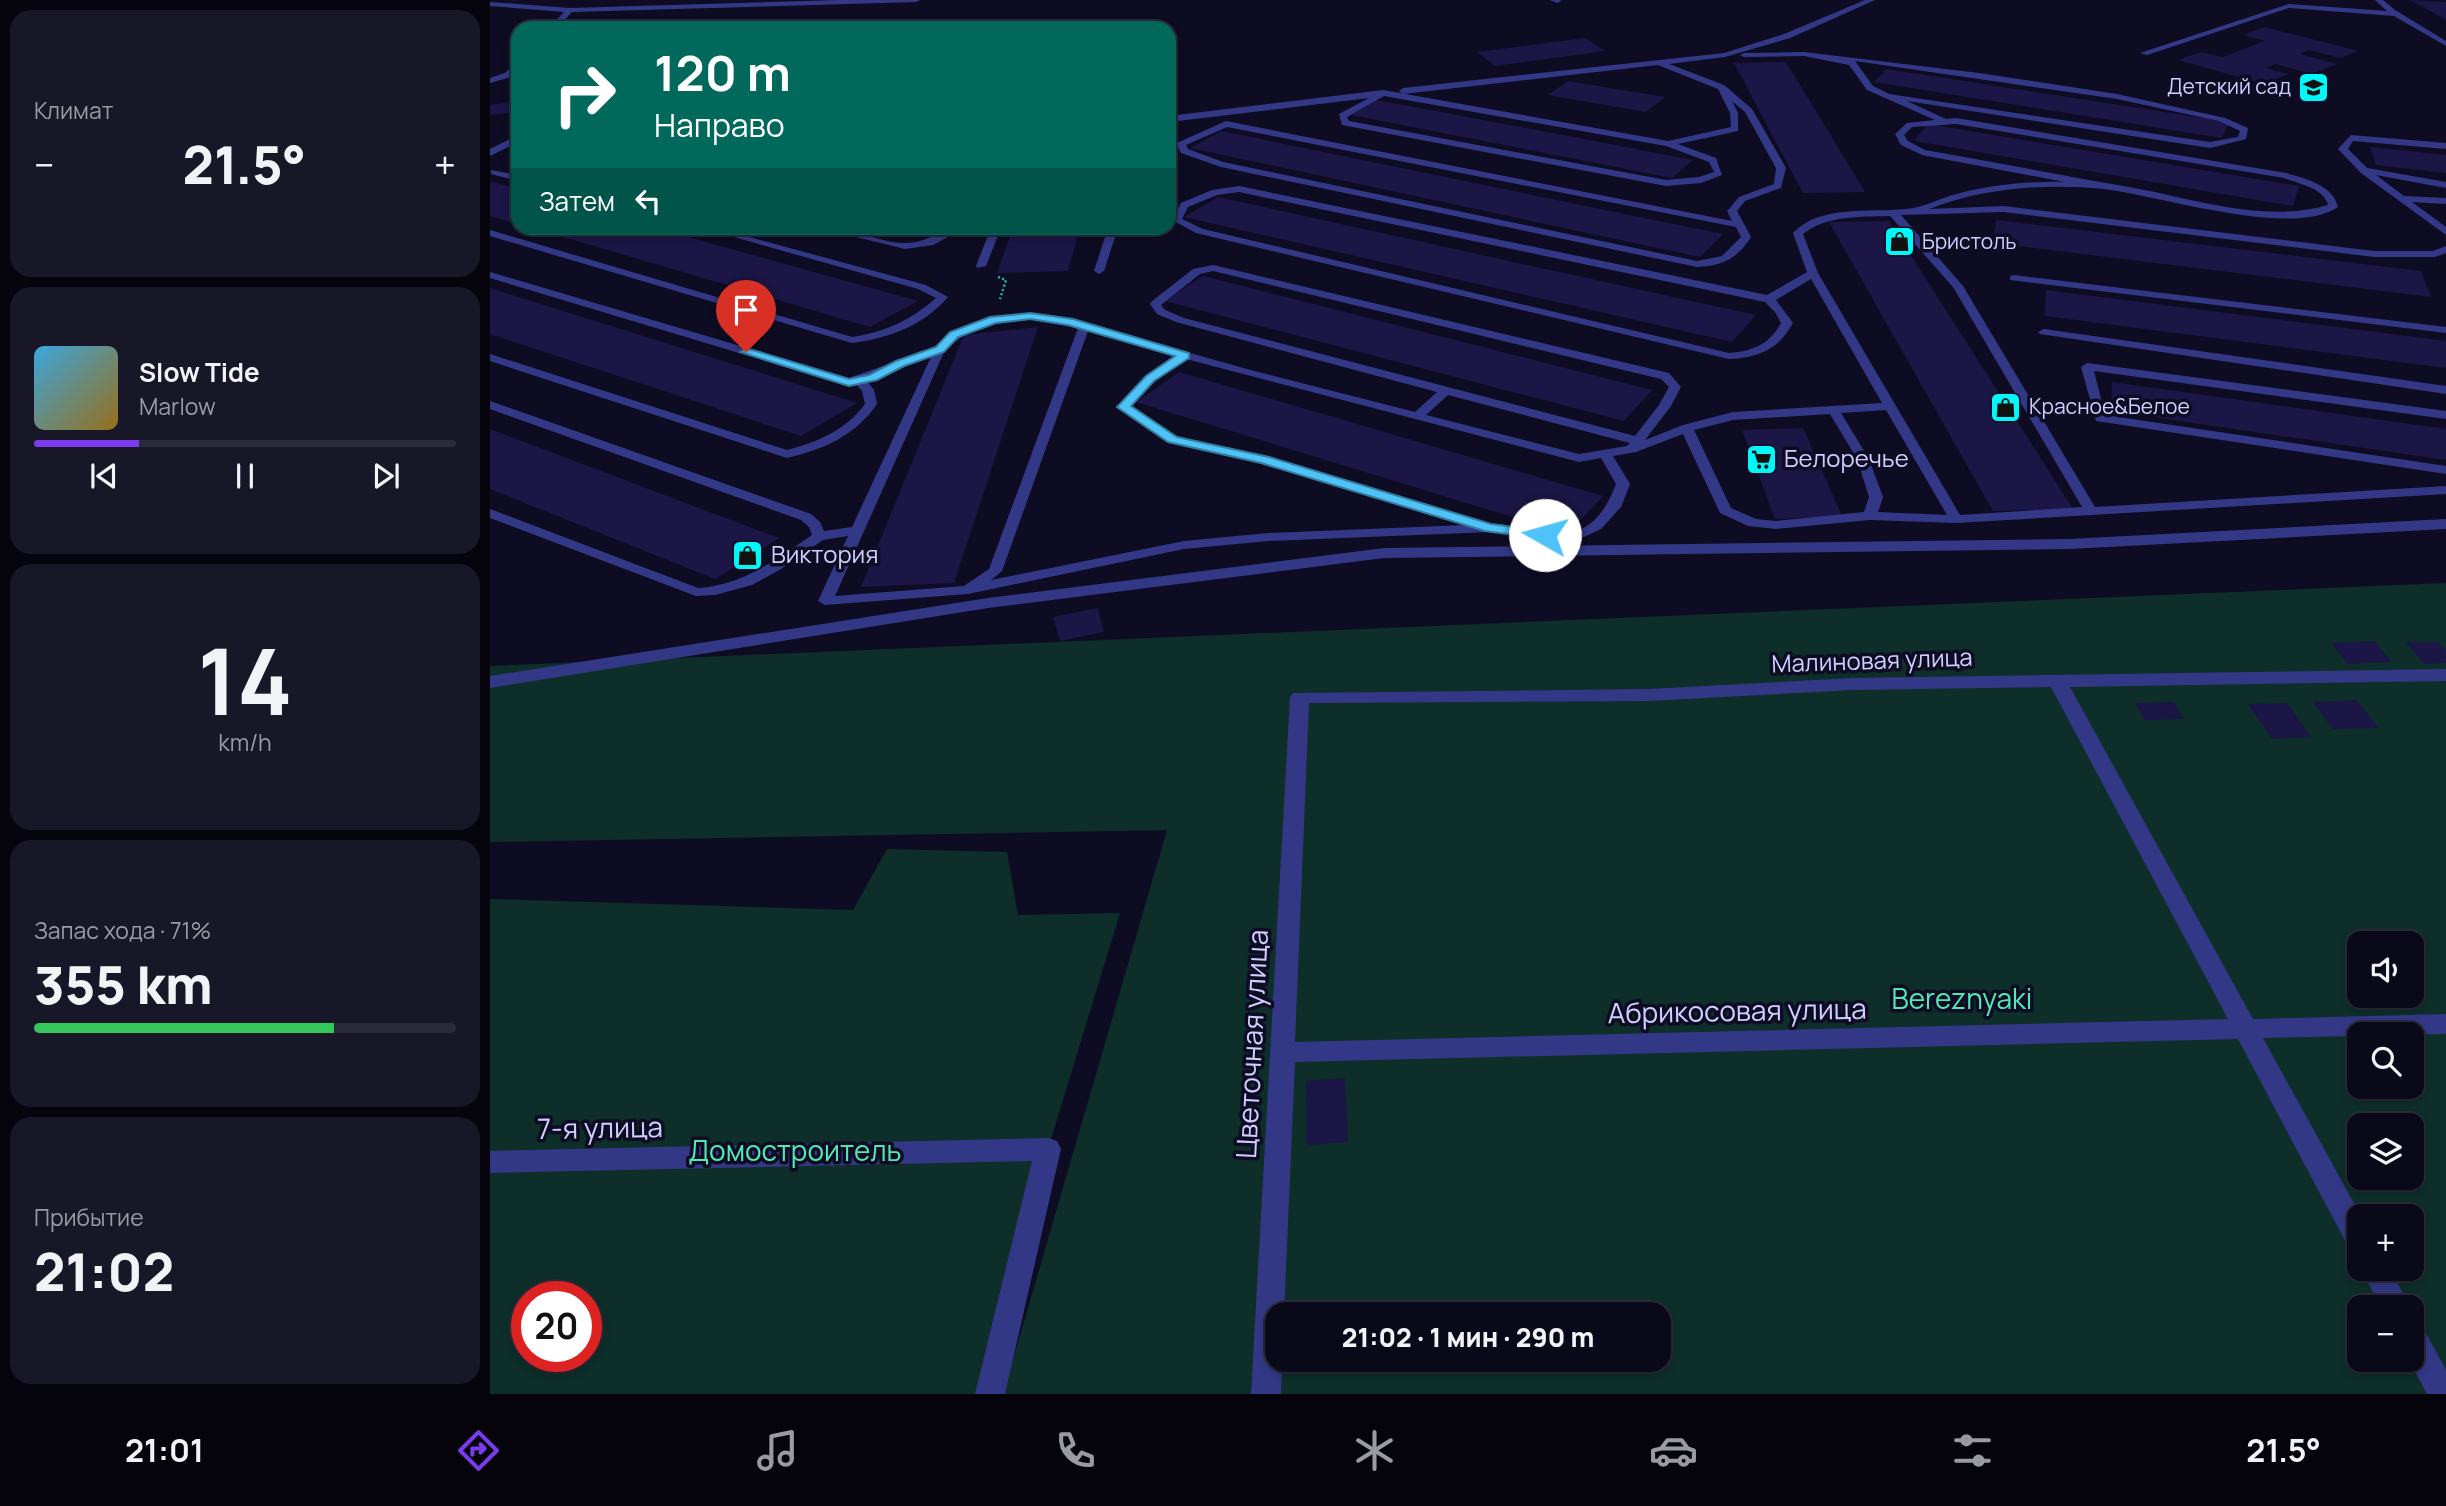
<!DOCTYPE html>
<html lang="ru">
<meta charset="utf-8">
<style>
body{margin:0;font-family:Manrope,sans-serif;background:#181727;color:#f1f3f6;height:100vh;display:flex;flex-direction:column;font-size:26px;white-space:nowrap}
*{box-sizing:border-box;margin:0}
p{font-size:23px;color:#999aa2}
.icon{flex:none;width:38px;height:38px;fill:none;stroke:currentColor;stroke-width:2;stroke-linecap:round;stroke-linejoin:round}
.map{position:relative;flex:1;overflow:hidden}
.sheet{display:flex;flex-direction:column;gap:10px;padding:10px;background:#06050e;width:490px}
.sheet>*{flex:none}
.hud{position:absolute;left:21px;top:21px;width:665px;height:214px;border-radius:21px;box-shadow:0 4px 10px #0003,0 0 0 2px #2a2a39;background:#00695c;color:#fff;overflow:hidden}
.controls{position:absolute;left:1857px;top:931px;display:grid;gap:14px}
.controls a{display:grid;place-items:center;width:77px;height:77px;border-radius:14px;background:#0a091a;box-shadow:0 4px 10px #0003,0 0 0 2px #2a2a39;font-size:35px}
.speed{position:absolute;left:21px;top:1281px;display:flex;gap:14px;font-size:35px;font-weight:700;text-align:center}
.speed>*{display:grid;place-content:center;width:91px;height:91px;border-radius:50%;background:#0a091a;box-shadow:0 4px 10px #0003,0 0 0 2px #2a2a39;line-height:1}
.speed .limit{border:10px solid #d22;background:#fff;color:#111}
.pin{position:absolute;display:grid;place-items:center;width:60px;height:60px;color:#fff;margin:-72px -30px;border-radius:50% 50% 50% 0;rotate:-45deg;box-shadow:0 0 7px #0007}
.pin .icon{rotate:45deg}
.me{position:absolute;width:77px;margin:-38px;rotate:277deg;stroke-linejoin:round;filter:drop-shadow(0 0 5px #0008)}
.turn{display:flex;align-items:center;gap:24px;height:147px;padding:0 28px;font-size:32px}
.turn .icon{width:91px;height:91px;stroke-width:2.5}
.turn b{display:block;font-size:49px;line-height:60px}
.then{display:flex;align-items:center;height:66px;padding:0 28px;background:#0003;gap:14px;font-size:26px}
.big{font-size:52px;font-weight:800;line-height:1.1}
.sheet .tile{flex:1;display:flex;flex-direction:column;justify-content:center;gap:10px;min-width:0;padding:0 24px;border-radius:21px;background:#181727}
.sheet .dial{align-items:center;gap:0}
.dial b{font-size:91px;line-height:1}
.song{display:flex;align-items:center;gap:21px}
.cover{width:84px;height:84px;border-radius:10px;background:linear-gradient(135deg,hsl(200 70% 55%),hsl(40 70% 35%))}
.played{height:7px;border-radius:4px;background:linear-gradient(90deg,#7c3aed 25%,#2a2a39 25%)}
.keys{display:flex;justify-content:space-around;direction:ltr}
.heat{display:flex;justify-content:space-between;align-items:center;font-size:38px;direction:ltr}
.charge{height:10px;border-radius:5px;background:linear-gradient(90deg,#34c759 71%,#2a2a39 0)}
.trip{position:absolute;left:775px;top:1302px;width:406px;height:70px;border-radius:21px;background:#0a091a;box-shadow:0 4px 10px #0003,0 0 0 2px #2a2a39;font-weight:800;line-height:70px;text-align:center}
.tab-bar{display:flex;height:112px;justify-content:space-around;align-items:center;background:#04040a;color:#999aa2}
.tab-bar .icon{width:49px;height:49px}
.tab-bar .selected{color:#7c3aed}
.tab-bar b{font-size:32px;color:#f1f3f6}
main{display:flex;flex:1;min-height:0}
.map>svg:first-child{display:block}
.green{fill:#0e2e2a;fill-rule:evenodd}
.building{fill:#1b1646}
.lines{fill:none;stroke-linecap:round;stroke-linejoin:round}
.path{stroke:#24bda5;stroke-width:2.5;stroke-dasharray:2 2.5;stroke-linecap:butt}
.service{fill:#333886;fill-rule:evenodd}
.minor{fill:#333886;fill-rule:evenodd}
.route{fill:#4fc3f7;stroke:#337fa1;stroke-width:2}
.labels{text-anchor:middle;stroke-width:7;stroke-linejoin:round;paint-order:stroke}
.far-poi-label{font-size:21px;fill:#cfceff;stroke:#0e0c23;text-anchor:start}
.poi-label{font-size:24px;fill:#cfceff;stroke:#0e0c23;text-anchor:start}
.street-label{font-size:24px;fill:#cfceff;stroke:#0e0c23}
.near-park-label{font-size:28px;fill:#50e9b4;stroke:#0e0c23}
.near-street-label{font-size:28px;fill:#cfceff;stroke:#0e0c23}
</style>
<main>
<section class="sheet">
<div class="tile"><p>Климат</p>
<div class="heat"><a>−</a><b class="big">21.5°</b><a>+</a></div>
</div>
<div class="tile">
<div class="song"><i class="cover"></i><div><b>Slow Tide</b><p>Marlow</p></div></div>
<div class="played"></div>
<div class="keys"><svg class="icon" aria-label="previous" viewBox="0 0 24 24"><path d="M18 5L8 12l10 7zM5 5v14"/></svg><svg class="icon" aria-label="pause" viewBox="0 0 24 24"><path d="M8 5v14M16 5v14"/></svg><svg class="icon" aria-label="next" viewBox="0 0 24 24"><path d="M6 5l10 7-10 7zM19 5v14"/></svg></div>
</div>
<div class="tile dial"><b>14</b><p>km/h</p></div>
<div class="tile"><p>Запас хода · 71%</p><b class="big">355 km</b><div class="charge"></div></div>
<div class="tile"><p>Прибытие</p><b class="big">21:02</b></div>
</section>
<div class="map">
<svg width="1956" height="1394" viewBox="0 0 1956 1394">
<rect width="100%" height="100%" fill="#0e0c23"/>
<path class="green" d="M1956 583V1394H513L677 830 0 842V666ZM1869 943H1922V996H1869ZM1869 1034H1922V1087H1869ZM1869 1125H1922V1178H1869ZM1869 1216H1922V1269H1869ZM1869 1307H1922V1360H1869ZM788 1314H1169V1360H788Z
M397 849 517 852 528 915 630 913 558 1149 500 1394H0V899L363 910ZM37 1297H96V1356H37Z"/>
<path class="building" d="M1920 0 1956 2V20L1942 12Z
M1774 27 1868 51 1850 58 1819 50 1810 54 1847 64 1822 74 1785 64 1776 68 1798 74 1774 84 1688 60 1711 52 1733 57 1775 41 1753 35Z
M1095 38 1115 51 1005 66 987 52Z
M1296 62 1349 149 1375 192 1313 193 1244 63Z
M1397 69 1739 122 1732 138 1384 82Z
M1078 81 1175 97 1156 112 1058 95Z
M887 100 1089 138 1203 160 1182 178 861 115Z
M28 101V112L0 115V105Z
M1438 124 1809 186 1803 206 1424 141Z
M732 131 1169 221 1233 234 1210 257 700 148Z
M1880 147 1956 155V173L1886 165Z
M0 181 28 189V224L0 216Z
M728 197 1206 302 1266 315 1242 342 694 217Z
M1506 220 1931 271 1941 297 1503 243Z
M1399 221 1583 509 1503 511 1339 222Z
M43 228H166L428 301 380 327Z
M393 228H441L424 236Z
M523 228H590L578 271 507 273Z
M713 276 1162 390 1134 421 675 301Z
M0 288 249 366 367 403 311 436 0 334Z
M1556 290 1956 341V368L1555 316Z
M548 327 464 583 371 587 474 335Z
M689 372 1113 496 1078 534 646 402Z
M1622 382 1956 429V460L1621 411Z
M1313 428 1352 516 1285 519 1252 430Z
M0 429 169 493 289 538 225 579 0 489Z
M608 608 614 632 570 641 563 617Z
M1884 641 1902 662 1858 664 1841 643Z
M1916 642H1948L1956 650V663L1934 664Z
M1867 700 1888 728 1843 729 1823 702Z
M1684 702 1694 719 1655 720 1645 703Z
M1797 703 1821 737 1782 739 1758 704Z
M855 1078 858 1142 817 1145 816 1081Z"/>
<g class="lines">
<path class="path" d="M508 277 516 280 510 299"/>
<path class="service" d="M351 0H430L426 2 82 12 67 28H59L74 12 0 6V2L80 8Z
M1060 0H1070L1071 1 1067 3Z
M1375 0H1385L1300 38 1235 57 1179 64 1234 85 1262 109 1296 168 1291 188 1255 201 1247 211 1261 237C1247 259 1232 266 1207 267L731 167 691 153 688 147 679 149V143L689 142 736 121 1242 221 1237 211 1239 209 1249 197 1284 184 1286 168 1255 112 1242 101 1248 113V131L1188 144 1226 158 1232 175 1211 183 1176 186 852 125 849 114 879 98 679 122V116L893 90 1178 141 1241 127 1240 113 1228 89 1168 65 913 94 909 91 913 88 1234 53 1294 34ZM894 96 1176 146 1219 162 1224 172 1209 177 1176 180 859 121 857 117ZM737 127 1246 227 1251 237 1232 256 1207 261 733 162 698 149 696 145Z
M1885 0H1893L1905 10 1956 41V46L1904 16 1799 8 1657 55 1650 53 1799 4 1897 11Z
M1314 52 1489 73 1627 94 1735 118 1758 128 1756 139 1720 148 1417 101 1456 119 1466 118 1796 173C1816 179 1843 185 1848 207 1802 239 1668 195 1613 189 1555 183 1493 188 1439 209L1514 206 1884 251H1943L1956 246V253L1945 257H1884L1514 212 1411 215 1473 286 1605 507 1956 486V494L1466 523 1380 520 1286 529 1258 526 1230 513 1193 434 1146 452 1123 456 1140 484 1131 507 1111 529 1083 542 1000 532 778 541 694 549 478 594 335 605 328 601 358 536 333 540 291 569 262 585 225 595 206 596 0 518V509L208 588C253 585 285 560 322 535L319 527 311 520 0 409V401L321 514 330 522 334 531 362 527 441 357 377 381 384 390 387 404C365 436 334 449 297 458L0 361V354L297 450C328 442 356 430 375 404L372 391 366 384 355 385 0 278V272L359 378 446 347 460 333 500 317 540 313 583 320 764 371 925 412 947 392 686 322 667 314 660 304 661 302 703 269 723 265 1179 373 1191 387 1181 406 1155 440 1193 425 1243 412 1392 403 1321 279 1286 300 1303 323C1288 350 1269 357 1239 359L706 233 682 220 691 203 722 190 749 186 1277 295 1317 272 1303 233C1331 204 1380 213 1416 209 1432 208 1448 199 1463 195 1499 185 1537 181 1575 182L1432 155 1411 145 1405 134 1417 123 1445 120 1377 90 1359 65 1314 56 1254 57 1250 55 1254 53ZM1365 61 1627 99 1729 121 1750 131 1748 137 1720 142 1399 94 1383 86ZM1466 124 1794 178C1809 184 1834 188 1838 205 1774 224 1702 198 1639 187 1571 175 1503 162 1435 150L1418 141 1414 135 1422 127ZM749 192 1275 302 1285 312 1291 323C1279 345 1263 351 1239 353L713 229 692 219 698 207 727 195ZM1400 216 1463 287 1592 507 1470 515 1328 273 1313 234C1337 215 1371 217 1400 216ZM723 271 1171 379 1179 387 1169 405 1145 436 694 318 675 310 671 305 710 274ZM540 319 588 328 499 569 474 586 345 596 455 350C479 327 508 322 540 319ZM598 331 686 356 656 376 627 407 679 443 772 463 976 525 778 533 694 541 501 580 512 571ZM696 359 1089 462 1111 458 1126 484C1096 562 1054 522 994 524L992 521 780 457 687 437 640 406 664 382ZM958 395 1140 443 1137 446 1089 454 936 415ZM1396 410 1457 515 1388 512 1393 497 1379 459 1351 413ZM1340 414 1367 459 1379 497 1374 512 1286 521 1266 519 1241 508 1204 430 1243 420Z
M25 63H28V70L21 77 0 83V78L15 73Z
M28 135V142L0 156V149Z
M1861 135 1956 143V149L1863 141 1858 149 1877 168 1956 182V188L1886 175 1914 196 1956 198V204L1922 202 1956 227V235L1871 173 1848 149Z
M1 170 28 175V181L1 174Z
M212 228H226L436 285 458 297C433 326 399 338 362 343L0 236V230L362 337C395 332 421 320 446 298L428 289Z
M329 228C359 225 387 243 417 243 438 243 455 226 475 228L443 245 415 249Z
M501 228H511L496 266 487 268 486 266Z
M618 228H628L614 271 609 274 604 271Z
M1524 275 1956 327V333L1520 280V276Z
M1554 329 1956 386V394L1550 334 1548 332Z
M1597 363 1956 411V419L1604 371 1615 415 1956 466V474L1606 421 1591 367Z"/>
<path class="minor" d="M1956 519V529L1579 549 894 558 498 608 0 688V676L498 598 894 548 1579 539Z
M1956 669V681L1580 687 1763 1019 1956 1014V1034L1773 1038 1871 1216 1869 1251 1859 1248 1748 1039 805 1062 794 1314H788V1360H792L791 1394H761L800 697 803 693 1159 689 1363 678ZM1561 687 1738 1019 805 1042 819 703 1159 701 1363 690Z
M558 1138 567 1141 571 1149 515 1394H485L542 1161 0 1173V1151Z
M1871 1269H1900L1920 1307H1891Z
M1922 1322 1932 1326 1956 1370V1394H1937L1919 1360Z"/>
</g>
<path class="route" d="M540 313 583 319 699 353V358L664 381 641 406 687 437 779 457 1001 524 1055 531 1062 535 1055 539 995 531 771 463 678 442 627 407 656 376 685 356 578 325 540 319 506 323 468 337 454 352 414 366 387 380 359 386 250 352 256 348 359 379 379 375 406 361 446 347 460 332 500 317Z"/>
<defs>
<symbol id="school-square" viewBox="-11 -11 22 22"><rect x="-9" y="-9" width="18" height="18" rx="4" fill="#00f8f9" stroke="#0e0c23"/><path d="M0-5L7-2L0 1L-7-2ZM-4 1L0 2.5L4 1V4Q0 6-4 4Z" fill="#111"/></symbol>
<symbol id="shop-square" viewBox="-11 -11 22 22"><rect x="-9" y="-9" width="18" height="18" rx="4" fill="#00f8f9" stroke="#0e0c23"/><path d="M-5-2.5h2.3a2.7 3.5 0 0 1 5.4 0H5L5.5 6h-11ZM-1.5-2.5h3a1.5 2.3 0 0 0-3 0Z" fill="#111"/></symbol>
<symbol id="supermarket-square" viewBox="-11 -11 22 22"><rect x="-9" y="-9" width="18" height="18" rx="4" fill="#00f8f9" stroke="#0e0c23"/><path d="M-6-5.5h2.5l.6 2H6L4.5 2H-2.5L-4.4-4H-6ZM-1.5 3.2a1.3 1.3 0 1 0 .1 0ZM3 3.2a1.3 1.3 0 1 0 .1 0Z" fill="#111"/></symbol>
</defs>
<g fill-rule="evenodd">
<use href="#school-square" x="1806" y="70" width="35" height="35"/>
<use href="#shop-square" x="1392" y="224" width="35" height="35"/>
<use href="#shop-square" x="1498" y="390" width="35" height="35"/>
<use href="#supermarket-square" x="1254" y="442" width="35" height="35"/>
<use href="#shop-square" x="240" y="538" width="35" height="35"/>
</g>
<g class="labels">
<g class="far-poi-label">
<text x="1801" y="94" text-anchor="end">Детский сад</text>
<text x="1432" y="249">Бристоль</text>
<text x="1539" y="414">Красное&amp;Белое</text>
</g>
<g class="poi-label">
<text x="1294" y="467">Белоречье</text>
<text x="281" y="563">Виктория</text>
</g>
<g class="street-label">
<text transform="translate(1382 661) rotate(-2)" y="8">Малиновая улица</text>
</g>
<g class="near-park-label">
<text x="1472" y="1009">Bereznyaki</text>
<text x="305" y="1161">Домостроитель</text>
</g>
<g class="near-street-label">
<text transform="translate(1247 1011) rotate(-1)" y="10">Абрикосовая улица</text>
<text transform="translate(762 1044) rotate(-87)" y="10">Цветочная улица</text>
<text transform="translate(110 1128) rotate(-1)" y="10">7-я улица</text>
</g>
</g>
</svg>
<div class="controls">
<a><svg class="icon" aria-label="sound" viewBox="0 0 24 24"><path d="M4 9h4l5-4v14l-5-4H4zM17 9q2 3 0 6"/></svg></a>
<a><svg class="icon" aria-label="search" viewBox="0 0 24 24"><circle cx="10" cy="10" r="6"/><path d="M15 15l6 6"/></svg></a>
<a><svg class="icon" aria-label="layers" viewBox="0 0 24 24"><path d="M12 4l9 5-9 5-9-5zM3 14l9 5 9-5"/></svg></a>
<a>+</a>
<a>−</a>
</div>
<div class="speed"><div class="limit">20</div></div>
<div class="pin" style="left:256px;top:352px;background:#d93025"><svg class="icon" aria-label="arrive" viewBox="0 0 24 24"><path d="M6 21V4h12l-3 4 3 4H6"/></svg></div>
<svg class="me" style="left:1055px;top:535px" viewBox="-20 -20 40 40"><circle r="19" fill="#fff"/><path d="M0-13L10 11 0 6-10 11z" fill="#4fc3f7"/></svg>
<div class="trip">21:02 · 1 мин · 290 m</div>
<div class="hud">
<div class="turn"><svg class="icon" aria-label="right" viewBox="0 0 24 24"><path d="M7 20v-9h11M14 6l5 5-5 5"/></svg><div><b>120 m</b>Направо</div></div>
<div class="then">Затем<svg class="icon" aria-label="left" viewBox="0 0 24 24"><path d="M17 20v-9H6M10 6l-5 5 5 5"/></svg></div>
</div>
</div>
</main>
<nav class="tab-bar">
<b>21:01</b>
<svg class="icon selected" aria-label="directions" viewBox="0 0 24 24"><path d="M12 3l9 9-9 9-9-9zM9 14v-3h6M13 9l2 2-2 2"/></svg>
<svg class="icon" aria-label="music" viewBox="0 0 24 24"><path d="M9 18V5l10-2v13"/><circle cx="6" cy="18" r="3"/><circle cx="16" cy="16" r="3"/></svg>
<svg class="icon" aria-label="phone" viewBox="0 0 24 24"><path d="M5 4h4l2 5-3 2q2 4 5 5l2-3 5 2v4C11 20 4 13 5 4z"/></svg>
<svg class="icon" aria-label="climate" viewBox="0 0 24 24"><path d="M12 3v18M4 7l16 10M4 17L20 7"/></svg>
<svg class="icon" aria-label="car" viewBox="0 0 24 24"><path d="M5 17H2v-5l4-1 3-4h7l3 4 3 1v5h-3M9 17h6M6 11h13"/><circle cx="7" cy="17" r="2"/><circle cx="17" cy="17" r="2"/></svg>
<svg class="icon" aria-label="filters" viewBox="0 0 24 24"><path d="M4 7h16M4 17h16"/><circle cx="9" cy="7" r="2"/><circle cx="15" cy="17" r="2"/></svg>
<b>21.5°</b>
</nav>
